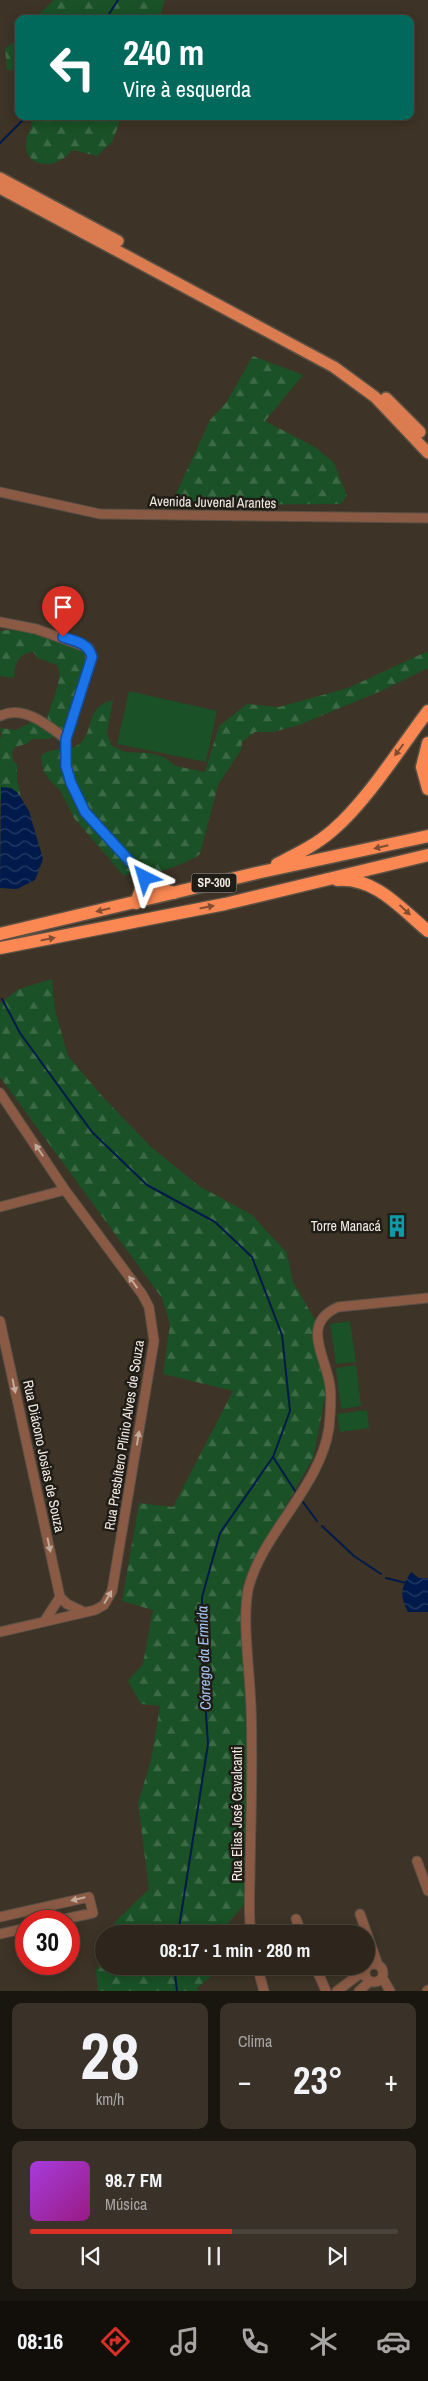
<!DOCTYPE html>
<html lang="pt">
<meta charset="utf-8">
<style>
body{margin:0;font-family:"Archivo Narrow",sans-serif;background:#3a3229;color:#f1f3f6;height:100vh;display:flex;flex-direction:column;font-size:19px;white-space:nowrap}
*{box-sizing:border-box;margin:0}
p{font-size:16px;color:#a7a5a3}
.icon{flex:none;width:28px;height:28px;fill:none;stroke:currentColor;stroke-width:2;stroke-linecap:round;stroke-linejoin:round}
.map{position:relative;height:1991px;overflow:hidden}
.sheet{display:flex;flex-direction:column;gap:12px;padding:12px;background:#19150f;flex:1}
.sheet>*{flex:none}
.guide{position:absolute;left:15px;top:15px;width:399px;height:105px;border-radius:10px;box-shadow:0 2px 12px #0003,0 0 0 1px #49433b;background:#00695c;color:#fff;overflow:hidden}
.speed{position:absolute;left:15px;top:1910px;display:flex;gap:10px;font-size:25px;font-weight:700;text-align:center}
.speed>*{display:grid;place-content:center;width:65px;height:65px;border-radius:50%;background:#2e261c;box-shadow:0 2px 12px #0003,0 0 0 1px #49433b;line-height:1}
.speed .limit{border:8px solid #d22;background:#fff;color:#111}
.pin{position:absolute;display:grid;place-items:center;width:42px;height:42px;color:#fff;margin:-51px -21px;border-radius:50% 50% 50% 0;rotate:-45deg;box-shadow:0 0 5px #0007}
.pin .icon{rotate:45deg}
.me{position:absolute;width:55px;margin:-28px;rotate:320deg;stroke-linejoin:round;filter:drop-shadow(0 0 4px #0008)}
.turn{display:flex;align-items:center;gap:18px;height:105px;padding:0 25px;font-size:22px}
.turn .icon{width:65px;height:65px;stroke-width:2.5}
.turn b{display:block;font-size:35px;line-height:42px}
.big{font-size:38px;font-weight:700;line-height:1.1}
.sheet .tile{flex:1;display:flex;flex-direction:column;justify-content:center;gap:8px;min-width:0;padding:0 18px;border-radius:10px;background:#3a3229}
.sheet .dial{align-items:center;gap:0}
.dial b{font-size:65px;line-height:1}
.song{display:flex;align-items:center;gap:15px}
.cover{width:60px;height:60px;border-radius:8px;background:linear-gradient(135deg,hsl(280 70% 55%),hsl(310 70% 35%))}
.played{height:5px;border-radius:2px;background:linear-gradient(90deg,#d93025 55%,#49433b 55%)}
.keys{display:flex;justify-content:space-around;direction:ltr}
.heat{display:flex;justify-content:space-between;align-items:center;font-size:28px;direction:ltr}
.sheet .tiles{flex:1;display:grid;gap:12px;grid-template-columns:1fr 1fr}
.tile:last-child{grid-column:span 2}
.trip{position:absolute;left:95px;top:1925px;width:280px;height:50px;border-radius:25px;background:#2e261c;box-shadow:0 2px 12px #0003,0 0 0 1px #49433b;font-weight:700;line-height:50px;text-align:center}
.menu{display:flex;height:80px;justify-content:space-around;align-items:center;background:#120f0b;color:#a7a5a3}
.menu .icon{width:35px;height:35px}
.menu .active{color:#d93025}
.menu b{font-size:22px;color:#f1f3f6}
.map>svg:first-child{display:block}
.grass{fill:#1a5126}
.forest{fill:url(#forest-firs)}
.water{fill:url(#water-waves)}
.lines{fill:none;stroke-linecap:round;stroke-linejoin:round}
.stream{stroke:#001b4b;stroke-width:2}
.minor-casing{stroke:#5a5044;stroke-width:11}
.major-casing{stroke:#5a5044;stroke-width:14}
.highway-casing{stroke:#5a5044;stroke-width:15}
.minor{stroke:#8a5a45;stroke-width:9}
.major{stroke:#db7b50;stroke-width:11}
.highway{stroke:#fb8852;stroke-width:12}
.oneway{fill:#834d31}
.oneway2{fill:#c3aa9b}
.route-casing{stroke:#114b97;stroke-width:12}
.route{stroke:#1a73e8;stroke-width:9}
.labels{text-anchor:middle;stroke-width:5;stroke-linejoin:round;paint-order:stroke}
.shield{fill:#201c16;stroke:#b2ada5;stroke-width:1}
.shield-label{font-size:12px;font-weight:bold;fill:#f1ebe2}
.street-label{font-size:14px;fill:#f1ebe2;stroke:#201c16}
.poi-label{font-size:14px;fill:#f1ebe2;stroke:#201c16;text-anchor:end}
.water-label{font-size:15px;font-style:italic;fill:#a5c5f4;stroke:#201c16}
</style>
<div class="map">
<svg width="428" height="1991" viewBox="0 0 428 1991">
<defs>
<pattern id="forest-firs" width="22" height="20" patternUnits="userSpaceOnUse" patternTransform="scale(1.25)"><rect width="22" height="20" fill="#1a5126"/><path d="M5 1l3.5 6h-7zM16 11l3.5 6h-7z" fill="#3c6a45"/></pattern>
<pattern id="water-waves" width="16" height="10" patternUnits="userSpaceOnUse" patternTransform="scale(1.25)"><rect width="16" height="10" fill="#001b4b"/><path d="M0 5q4-4 8 0t8 0" fill="none" stroke="#263c65"/></pattern>
</defs>
<rect width="100%" height="100%" fill="#3d3326"/>
<path class="grass" d="M129 691 217 711 206 762 117 744Z
M350 1321 356 1362 336 1364 330 1324Z
M356 1365 361 1406 341 1409 336 1368Z
M367 1410 369 1428 340 1432 337 1414Z"/>
<path class="forest" d="M54 0H165L159 19H34Z
M19 37V72L7 70 5 49Z
M31 116H122L112 142 97 156 73 150C68 154 63 160 57 162 41 168 24 161 26 142 27 130 34 130 31 116Z
M253 356 303 375 265 421 315 447 334 463 347 496 341 504 171 505 210 420 226 403Z
M32 627 83 648 88 657 90 680 78 718 77 729 48 739H33L26 744 15 747 12 752 13 761 17 764V780L22 802 0 800V738L2 736 0 728 16 730 32 722 43 724 47 722C48 705 65 681 57 665L38 658 33 652C17 654 15 664 14 678L0 676V631Z
M428 651V668L381 691 299 725 273 732H255L242 742 241 750 218 785 200 854C186 865 160 870 142 879L135 872 124 876 74 818 60 790 50 781 43 770 41 756C51 746 67 753 78 745 96 732 83 707 113 700L107 733 111 745 125 752 150 753 164 757 176 766 205 772 219 726 247 704 279 707 348 688Z
M52 979 55 1010 68 1056 102 1096 150 1146 199 1186 252 1215 287 1253 293 1282 318 1325 315 1341 326 1392 313 1458 256 1558 243 1585 241 1611 245 1691 249 1899 223 1929V1934H110L115 1922 149 1889 138 1803 151 1760 160 1706 141 1704 128 1681 143 1664 153 1610 122 1601 139 1503 173 1507 233 1391 163 1374 170 1324 162 1298 0 1077V1003L19 989Z
M104 1951V1966H221L220 1969 197 1988 198 1991H98L96 1971Z"/>
<path class="water" d="M1 787 11 788 18 793 29 811 43 859 35 880 17 889 0 888Z
M411 1572 419 1578H428V1612H408C399 1594 401 1588 411 1572Z"/>
<g class="lines">
<path class="stream" d="M106 19 118 0
M0 143 27 116
M2 999 20 1033 92 1132 147 1185 215 1222 252 1257 282 1335 290 1411 273 1457 220 1533 202 1597V1656L208 1744 178 1934
M273 1457 295 1491
M303 1502 317 1521
M322 1526 354 1556 381 1574
M386 1578 406 1583
M174 1966 177 1991"/>
<defs>
<path id="minor" d="M0 492 100 514 428 518
M0 622 36 629 89 648 91 661 66 739 65 756 71 783 85 812 145 878
M0 716C23 704 49 726 66 739
M0 1093 65 1190 142 1294 149 1307 154 1341 112 1591 104 1605 95 1610 0 1632
M0 1207 65 1190
M0 1321 60 1597 44 1622
M60 1597 67 1604 84 1612
M417 1861 428 1891
M360 1914 378 1965
M0 1917 89 1897 93 1913 55 1921
M296 1919 302 1934
M0 1934 26 1928
M251 1934C248 1913 250 1891 250 1869 251 1815 253 1761 251 1707 250 1673 242 1621 248 1590 261 1534 320 1488 329 1428 330 1415 332 1399 330 1386 326 1356 300 1324 338 1307L428 1298
M365 1973a9 9 0 1 1 18 0a9 9 0 1 1-18 0Z
M257 1966 264 1991
M315 1966 326 1991
M382 1977 390 1991
M337 1991 365 1970
M359 1991 370 1981
M427 1991 428 1990"/>
<path id="major" d="M0 178 118 241
M0 188 334 367 375 397 428 453
M386 398 420 432"/>
<path id="highway" d="M428 743 422 767 428 789
M277 864C297 854 316 845 333 830 367 801 400 748 428 711
M145 878 154 887 174 893
M337 880C376 877 401 909 428 931
M136 903 145 878
M0 934 261 872 428 836
M0 948 225 904 428 855"/>
</defs>
<use href="#minor" class="minor-casing"/>
<use href="#major" class="major-casing"/>
<use href="#highway" class="highway-casing"/>
<use href="#minor" class="minor"/>
<use href="#major" class="major"/>
<use href="#highway" class="highway"/>
</g>
<defs><path id="oneway-solid" d="M-6-.8H1V-3.2L6.5 0L1 3.2V.8H-6Z" transform="scale(1.25)"/></defs>
<g class="oneway">
<use href="#oneway-solid" transform="translate(399 750) rotate(127)"/>
<use href="#oneway-solid" transform="translate(381 847) rotate(167)"/>
<use href="#oneway-solid" transform="translate(207 907) rotate(-11)"/>
<use href="#oneway-solid" transform="translate(103 910) rotate(167)"/>
<use href="#oneway-solid" transform="translate(405 910) rotate(43)"/>
<use href="#oneway-solid" transform="translate(48 939) rotate(-11)"/>
</g>
<g class="oneway2">
<use href="#oneway-solid" transform="translate(39 1150) rotate(-124)"/>
<use href="#oneway-solid" transform="translate(133 1282) rotate(-126)"/>
<use href="#oneway-solid" transform="translate(14 1386) rotate(78)"/>
<use href="#oneway-solid" transform="translate(138 1438) rotate(-81)"/>
<use href="#oneway-solid" transform="translate(49 1545) rotate(78)"/>
<use href="#oneway-solid" transform="translate(108 1597) rotate(-59)"/>
<use href="#oneway-solid" transform="translate(78 1899) rotate(167)"/>
</g>
<g class="lines">
<defs>
<path id="route" d="M63 637C75 641 89 643 92 657L66 739V766L71 783 85 812 145 878"/>
</defs>
<use href="#route" class="route-casing"/>
<use href="#route" class="route"/>
</g>
<defs>
<symbol id="building-bare" viewBox="-9 -9 18 18"><path d="M-4-6H4V6H1V3H-1V6H-4ZM-2.5-4.3h1.7v1.8h-1.7ZM.8-4.3h1.7v1.8H.8ZM-2.5-1h1.7V.8h-1.7ZM.8-1h1.7V.8H.8Z" fill="#0f9aa8" stroke="#201c16" stroke-width="2.5" paint-order="stroke"/></symbol>
</defs>
<g fill-rule="evenodd">
<use href="#building-bare" x="381" y="1210" width="32" height="32"/>
</g>
<g class="labels">
<rect class="shield" x="191.5" y="873.5" width="45" height="19" rx="4"/>
<g class="shield-label">
<text x="214" y="887">SP-300</text>
</g>
<g class="street-label">
<text transform="translate(213 502) rotate(1)" y="5">Avenida Juvenal Arantes</text>
<text transform="translate(124 1435) rotate(-81)" y="5">Rua Presbítero Plínio Alves de Souza</text>
<text transform="translate(44 1456) rotate(78)" y="5">Rua Diácono Josias de Souza</text>
<text transform="translate(237 1814) rotate(-90)" y="5">Rua Elias José Cavalcanti</text>
</g>
<g class="poi-label">
<text x="381" y="1231">Torre Manacá</text>
</g>
<g class="water-label">
<text transform="translate(204 1658) rotate(-92)" y="5">Córrego da Ermida</text>
</g>
</g>
</svg>
<div class="speed"><div class="limit">30</div></div>
<div class="pin" style="left:63px;top:637px;background:#d93025"><svg class="icon" aria-label="arrive" viewBox="0 0 24 24"><path d="M6 21V4h12l-3 4 3 4H6"/></svg></div>
<svg class="me" style="left:145px;top:878px" viewBox="-20 -20 40 40"><path d="M0-17L14 15 0 8-14 15z" fill="#1a73e8" stroke="#fff" stroke-width="4"/></svg>
<div class="trip">08:17 · 1 min · 280 m</div>
<div class="guide">
<div class="turn"><svg class="icon" aria-label="left" viewBox="0 0 24 24"><path d="M17 20v-9H6M10 6l-5 5 5 5"/></svg><div><b>240 m</b>Vire à esquerda</div></div>
</div>
</div>
<section class="sheet">
<div class="tiles">
<div class="tile dial"><b>28</b><p>km/h</p></div>
<div class="tile"><p>Clima</p>
<div class="heat"><a>−</a><b class="big">23°</b><a>+</a></div>
</div>
<div class="tile">
<div class="song"><i class="cover"></i><div><b>98.7 FM</b><p>Música</p></div></div>
<div class="played"></div>
<div class="keys"><svg class="icon" aria-label="previous" viewBox="0 0 24 24"><path d="M18 5L8 12l10 7zM5 5v14"/></svg><svg class="icon" aria-label="pause" viewBox="0 0 24 24"><path d="M8 5v14M16 5v14"/></svg><svg class="icon" aria-label="next" viewBox="0 0 24 24"><path d="M6 5l10 7-10 7zM19 5v14"/></svg></div>
</div>
</div>
</section>
<nav class="menu">
<b>08:16</b>
<svg class="icon active" aria-label="directions" viewBox="0 0 24 24"><path d="M12 3l9 9-9 9-9-9zM9 14v-3h6M13 9l2 2-2 2"/></svg>
<svg class="icon" aria-label="music" viewBox="0 0 24 24"><path d="M9 18V5l10-2v13"/><circle cx="6" cy="18" r="3"/><circle cx="16" cy="16" r="3"/></svg>
<svg class="icon" aria-label="phone" viewBox="0 0 24 24"><path d="M5 4h4l2 5-3 2q2 4 5 5l2-3 5 2v4C11 20 4 13 5 4z"/></svg>
<svg class="icon" aria-label="climate" viewBox="0 0 24 24"><path d="M12 3v18M4 7l16 10M4 17L20 7"/></svg>
<svg class="icon" aria-label="car" viewBox="0 0 24 24"><path d="M5 17H2v-5l4-1 3-4h7l3 4 3 1v5h-3M9 17h6M6 11h13"/><circle cx="7" cy="17" r="2"/><circle cx="17" cy="17" r="2"/></svg>
</nav>
